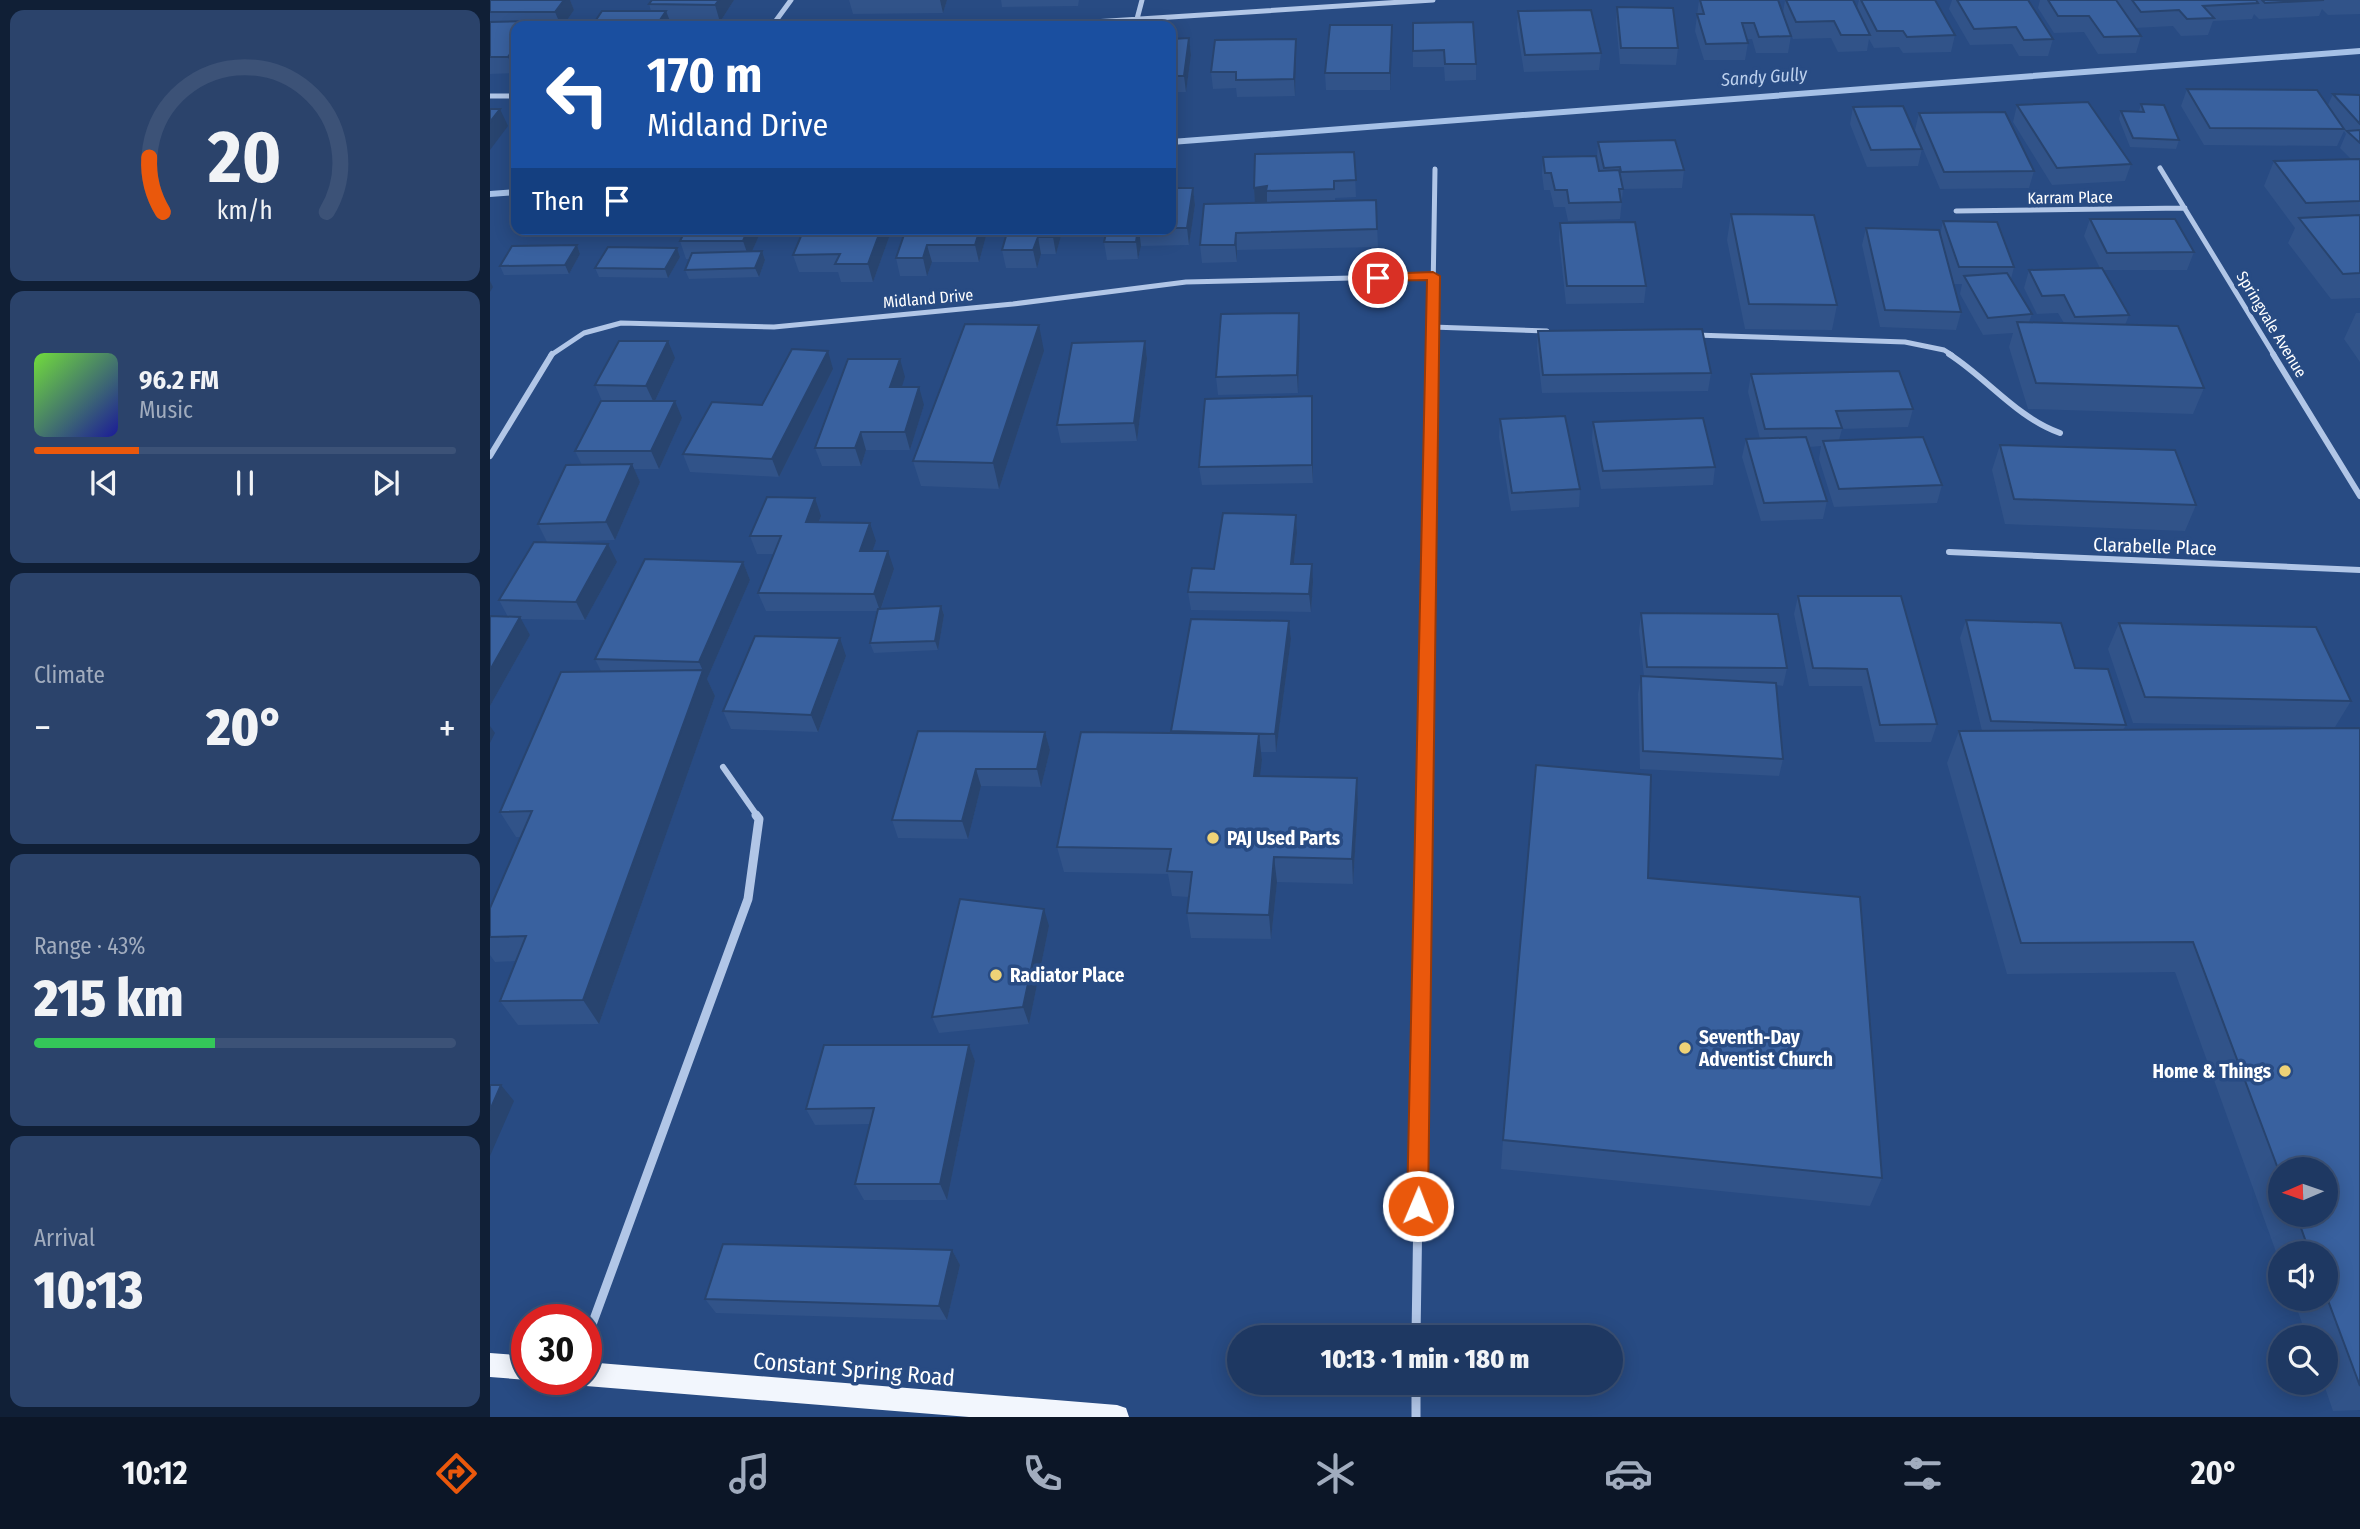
<!DOCTYPE html>
<meta charset="utf-8">
<style>
body{margin:0;font-family:"Fira Sans Condensed",sans-serif;background:#2b436b;color:#f1f3f6;height:100vh;display:flex;flex-direction:column;font-size:26px;white-space:nowrap}
*{box-sizing:border-box;margin:0}
p{font-size:23px;color:#a1acbe}
.icon{flex:none;width:38px;height:38px;fill:none;stroke:currentColor;stroke-width:2;stroke-linecap:round;stroke-linejoin:round}
.map{position:relative;flex:1;overflow:hidden}
.sheet{display:flex;flex-direction:column;gap:10px;padding:10px;background:#101f36;width:490px}
.sheet>*{flex:none}
.top-card{position:absolute;left:21px;top:21px;width:665px;height:214px;border-radius:14px;box-shadow:0 4px 18px #0003,0 0 0 2px #3c5277;background:#1a4fa0;color:#fff;overflow:hidden}
.needle{width:46px;rotate:268deg}
.fabs{position:absolute;left:1778px;top:1157px;display:grid;gap:14px}
.fabs a{display:grid;place-items:center;width:70px;height:70px;border-radius:50%;background:#1e3862;box-shadow:0 4px 18px #0003,0 0 0 2px #3c5277;font-size:35px}
.speed{position:absolute;left:21px;top:1304px;display:flex;gap:14px;font-size:35px;font-weight:700;text-align:center}
.speed>*{display:grid;place-content:center;width:91px;height:91px;border-radius:50%;background:#1e3862;box-shadow:0 4px 18px #0003,0 0 0 2px #3c5277;line-height:1}
.speed .limit{border:10px solid #d22;background:#fff;color:#111}
.pin{position:absolute;display:grid;place-items:center;width:60px;height:60px;color:#fff;margin:-30px;border:4px solid #fff;border-radius:50%;box-shadow:0 2px 7px #0007}
.me{position:absolute;width:77px;margin:-38px;rotate:1deg;stroke-linejoin:round;filter:drop-shadow(0 0 5px #0008)}
.turn{display:flex;align-items:center;gap:24px;height:147px;padding:0 21px;font-size:32px}
.turn .icon{width:91px;height:91px;stroke-width:2.5}
.turn b{display:block;font-size:49px;line-height:60px}
.then{display:flex;align-items:center;height:66px;padding:0 21px;background:#0003;gap:14px;font-size:26px}
.big{font-size:52px;font-weight:800;line-height:1.1}
.sheet .tile{flex:1;display:flex;flex-direction:column;justify-content:center;gap:10px;min-width:0;padding:0 24px;border-radius:14px;background:#2b436b}
.sheet .dial{align-items:center;gap:0}
.dial svg{height:182px;overflow:visible;fill:none;stroke:#3c5277;stroke-width:7;stroke-linecap:round;text-anchor:middle}
.dial text{fill:#f1f3f6;stroke:none}
.song{display:flex;align-items:center;gap:21px}
.cover{width:84px;height:84px;border-radius:10px;background:linear-gradient(135deg,hsl(100 70% 55%),hsl(240 70% 35%))}
.played{height:7px;border-radius:4px;background:linear-gradient(90deg,#ea580c 25%,#3c5277 25%)}
.keys{display:flex;justify-content:space-around;direction:ltr}
.heat{display:flex;justify-content:space-between;align-items:center;font-size:38px;direction:ltr}
.charge{height:10px;border-radius:5px;background:linear-gradient(90deg,#34c759 43%,#3c5277 0)}
.trip{position:absolute;left:737px;top:1325px;width:396px;height:70px;border-radius:35px;background:#1e3862;box-shadow:0 4px 18px #0003,0 0 0 2px #3c5277;font-weight:800;line-height:70px;text-align:center}
.tabs{display:flex;height:112px;justify-content:space-around;align-items:center;background:#0c1627;color:#a1acbe}
.tabs .icon{width:49px;height:49px}
.tabs .active{color:#ea580c}
.tabs b{font-size:32px;color:#f1f3f6}
main{display:flex;flex:1;min-height:0}
.map>svg:first-child{display:block}
.lines{fill:none;stroke-linecap:round;stroke-linejoin:round}
.stream{fill:#a6c1e7;fill-rule:evenodd}
.street-far2{stroke:#b1c6e7;stroke-width:5}
.street-far1{stroke:#b1c6e7;stroke-width:6}
.street{stroke:#b1c6e7;stroke-width:9}
.primary{fill:#f2f6fd;fill-rule:evenodd}
.wall{fill:#315389;fill-rule:evenodd}
.shaded-wall{fill:#28446f}
.building{fill:#39619f;stroke:#28446f;stroke-width:2}
.route{fill:#ea580c;stroke:#983908;stroke-width:2}
.poi-dot{fill:#eed277;stroke:#284b83;stroke-width:2.5}
.labels{text-anchor:middle;stroke-width:7;stroke-linejoin:round;paint-order:stroke}
.far-street-label{font-size:16px;fill:#fff;stroke:#284b83}
.far-water-label{font-size:18px;font-style:italic;fill:#bdd1ee;stroke:#284b83}
.street-label{font-size:19px;fill:#fff;stroke:#284b83}
.poi-label{font-size:19px;font-weight:bold;fill:#fff;stroke:#284b83;text-anchor:start}
.near-street-label{font-size:23px;fill:#fff;stroke:#284b83}
</style>
<main>
<section class="sheet">
<div class="tile dial"><svg viewBox="0 0 100 80">
<path d="M14 69A42 42 0 1 1 86 69"/>
<path d="M14 69A42 42 0 0 1 8 45" stroke="#ea580c"/>
<text x="50" y="56" font-size="32" font-weight="700">20</text>
<text x="50" y="72" font-size="11">km/h</text>
</svg></div>
<div class="tile">
<div class="song"><i class="cover"></i><div><b>96.2 FM</b><p>Music</p></div></div>
<div class="played"></div>
<div class="keys"><svg class="icon" aria-label="previous" viewBox="0 0 24 24"><path d="M18 5L8 12l10 7zM5 5v14"/></svg><svg class="icon" aria-label="pause" viewBox="0 0 24 24"><path d="M8 5v14M16 5v14"/></svg><svg class="icon" aria-label="next" viewBox="0 0 24 24"><path d="M6 5l10 7-10 7zM19 5v14"/></svg></div>
</div>
<div class="tile"><p>Climate</p>
<div class="heat"><a>−</a><b class="big">20°</b><a>+</a></div>
</div>
<div class="tile"><p>Range · 43%</p><b class="big">215 km</b><div class="charge"></div></div>
<div class="tile"><p>Arrival</p><b class="big">10:13</b></div>
</section>
<div class="map">
<svg width="1870" height="1417" viewBox="0 0 1870 1417">
<rect width="100%" height="100%" fill="#284b83"/>
<g class="lines">
<path class="stream" d="M1870 48V54L681 145V139Z
M26 189V195L0 197V191Z"/>
<path class="street-far2" d="M647 19 652 0
M282 26 301 0
M541 26 943 0
M0 96H26
M1670 168 1784 355
M1466 211 1695 208
M942 327 1057 331
M1205 335 1415 342 1454 350 1462 355
M61 355 94 333 131 323 284 327 523 304 696 282 943 276
M942 355 945 169"/>
<path class="street-far1" d="M1459 354C1498 379 1526 417 1570 433
M1783 354 1870 496
M0 456 62 354
M1459 552 1870 570
M233 767 268 817
M934 817 942 354"/>
<path class="street" d="M926 1337 934 815
M96 1341 258 899 269 819 266 815
M926 1382V1417"/>
<path class="primary" d="M0 1353 37 1356V1379H39L37 1380 0 1377Z
M96 1362 627 1405 636 1408 639 1417H479L96 1386 86 1379H96Z"/>
</g>
<path class="wall" d="M0 0H80L84 10 73 26H26V72L25 73 0 74Z
M244 0 230 22 180 21 182 26 161 11 159 4Z
M359 0H457L453 13 363 14Z
M511 0H589L588 6 512 7Z
M1209 0H1288L1293 13 1295 0H1363L1367 8 1369 0H1445L1465 35 1461 52 1413 53 1409 47 1384 48 1379 39 1377 51 1348 52 1341 38 1303 39 1296 22 1301 36 1298 53H1266L1262 39H1257L1258 43 1255 60H1214L1205 31Z
M1462 0H1538L1563 39 1558 56H1529L1522 44 1480 45 1459 9Z
M1550 0H1626V1L1627 0H1870V14L1838 15 1832 9 1829 16 1769 19 1764 14 1762 19 1723 21 1718 35 1691 36 1683 26 1645 28 1651 36 1646 53 1608 54 1594 32 1564 33 1548 8Z
M1127 7 1188 48 1186 65 1130 64 1126 23Z
M1028 11 1111 53 1109 70 1034 72 1027 28Z
M923 23 986 64V80L955 81 954 67H923Z
M902 25 900 90H836L835 73Z
M699 38 701 55 696 92H681V39Z
M806 39V55L805 96 747 97 746 88 723 89 721 72Z
M1697 89 1838 105 1843 94 1870 95V298L1841 299 1798 243 1805 228 1774 186 1784 161 1861 159 1850 148 1856 134 1854 131 1847 146 1714 145 1691 106Z
M1651 104 1689 140 1686 149 1640 147 1629 119 1631 111H1649Z
M1527 105 1641 164 1635 181 1562 185 1523 122Z
M1363 107 1432 149 1428 166 1377 167 1360 124Z
M1429 113 1544 171 1539 188 1450 189 1425 130Z
M1108 142 1194 170 1192 188 1133 189 1130 219 1078 221 1075 207H1064L1060 190H1054L1052 174 1053 157 1107 158Z
M864 152 866 197 845 198V201L886 200 888 247 747 250V262L712 263 710 245 765 203 764 188Z
M681 188H703L705 205 699 245 651 246 648 259 617 260 614 242 617 229H681Z
M1241 214 1347 305 1342 330 1255 329 1237 240Z
M1600 219 1704 252 1697 270H1613L1639 315 1635 325 1714 388 1703 414 1538 409 1519 347 1523 333 1493 335 1470 294 1472 284H1464L1460 270 1471 312 1466 330 1390 327 1372 245 1376 228 1450 235 1453 221 1524 267 1521 279 1542 314 1539 322 1574 323 1568 313 1547 314 1534 288 1539 270 1610 268 1594 236Z
M1070 223 1156 286 1154 303 1076 304 1069 240Z
M272 229 262 251H272L275 260 269 277 199 279 195 270 200 259H196L190 241Z
M402 229 383 282H351L348 272H309L303 255Z
M416 229H498L489 262H442L437 276H410L406 258Z
M518 229H573L566 254H551L547 268H516L512 250Z
M87 245 90 254 79 274 14 275 10 266Z
M187 248 190 257 178 278 109 277 105 268Z
M1866 313H1870V362L1854 339Z
M810 331 808 393 728 395 726 377Z
M1048 331 1221 373 1218 391 1052 393 1047 348Z
M655 341 657 359 647 441 571 443 567 425Z
M554 351 509 489 431 486 423 461Z
M185 358 165 401 192 418 169 469H144L150 482 125 540 57 542 48 524 92 465 85 451 112 401 105 385Z
M343 369 289 477 200 472 193 454Z
M1261 374 1423 409 1418 427 1352 429 1349 440 1452 485 1447 503 1344 507 1329 459 1331 446 1319 447 1337 501 1333 519 1271 521 1252 457 1256 439H1270L1258 392Z
M415 377 411 387 434 405 420 450H376L371 466H332L325 448Z
M822 396 823 414V483L712 485 709 467Z
M1010 419 1090 489 1089 507 1021 511 1009 437Z
M1103 422 1225 467 1223 485 1111 489 1102 440Z
M1510 445 1706 505 1695 531 1515 524 1502 470Z
M806 515 807 533 804 564 823 582 821 612 701 610 698 592 724 569Z
M331 516 329 522 386 541 382 551 404 569 391 609 451 606 454 615 448 650 384 653 380 643 387 611H276L268 593 284 554H267L260 536Z
M127 562 95 620 30 619 40 635 0 706V616L18 617 9 600Z
M253 562 260 580 217 679 225 696 109 1024 28 1025 10 1001 26 961 5 962 0 955V908L31 837H26L10 812 111 671 105 659Z
M1308 596 1447 724 1441 742H1385L1372 686H1319L1304 614Z
M1151 613 1297 668 1293 686 1286 685 1293 759 1289 776 1150 769 1148 694 1151 676H1154L1149 631Z
M1476 620 1585 668 1636 725 1633 730 1870 728V1410L1843 1411 1833 1382H1836V1337H1817L1803 1298H1836V1253H1790V1263L1685 972 1517 974 1457 763 1469 731H1492L1470 638ZM1790 1169 1836 1214H1790Z
M799 621 801 639 786 752H771L772 760 770 776 867 778 868 803 863 884 787 882 781 939 701 938 697 913 699 897 682 896 678 874 574 872 567 847 681 733V731Z
M1629 623 1861 701 1845 727 1643 723 1618 649Z
M356 656 328 732 241 729 233 711Z
M428 731 555 732 560 750 551 787 491 786 478 839 408 838 402 820Z
M1158 878 1392 1178 1380 1206 1011 1169 1013 1140Z
M559 926 539 1024 449 1033 442 1017Z
M479 1045 485 1061 457 1200H374L365 1184 380 1124 325 1125 316 1109Z
M462 1250 470 1265 457 1320 226 1313 215 1299Z"/>
<path class="shaded-wall" d="M74 0H80L84 10 73 26H71L65 12Z
M229 0H244L230 22 225 5Z
M450 0H457L453 13Z
M176 11 182 26H166Z
M902 25V42L900 90V73Z
M699 38 701 55 696 92 694 76Z
M806 39V55L805 96 804 79Z
M26 45V72L25 73 18 57Z
M10 109 18 126 0 150V122Z
M777 186V204L765 205 764 188Z
M703 188 705 205 699 245 697 228Z
M258 229H272L259 258 253 241Z
M391 229H402L383 282 378 264Z
M490 229H498L489 262 485 245Z
M565 229H573L566 254 563 237Z
M649 229 651 246 648 259 646 242Z
M746 233 747 250V262L745 245Z
M548 237 551 254 547 268 543 250Z
M87 245 90 254 79 274 75 265Z
M437 245 442 262 437 276 433 258Z
M187 248 190 257 178 278 175 269Z
M272 251 275 260 269 277 265 268Z
M0 281 3 287 0 292Z
M809 313 810 331 808 393 807 375Z
M549 325 554 351 509 489 503 463Z
M178 341 185 358 164 403 156 386Z
M655 341 657 359 647 441 644 423Z
M338 351 343 369 289 477 282 459Z
M410 359 415 377 406 405 400 387Z
M429 387 434 405 420 450 415 432Z
M822 396 823 414V483L822 465Z
M185 401 192 418 169 469 161 451Z
M371 432 376 450 371 466 365 448Z
M142 464 150 482 125 540 116 522Z
M325 498 331 516 322 540 316 522Z
M806 515 807 533 802 582 801 564Z
M380 523 386 541 376 569 370 551Z
M118 544 127 562 95 620 86 602Z
M398 551 404 569 390 611 384 594Z
M253 562 260 580 217 679 225 696 109 1024 93 1000 213 671 209 662Z
M822 564 823 582 821 612 819 594Z
M451 606 454 615 448 650 445 641Z
M30 617 40 635 0 706V670Z
M799 621 801 639 786 752 785 734Z
M350 638 356 656 328 732 321 715Z
M0 726 5 733 0 743Z
M555 732 560 750 551 787 547 769Z
M769 734 772 760 767 801 764 776Z
M486 769 491 786 478 839 472 821Z
M867 778 868 803 863 884 862 859Z
M784 857 787 882 781 939 779 915Z
M554 909 559 926 539 1024 533 1007Z
M479 1045 485 1061 457 1200 450 1184Z
M11 1085 24 1101 0 1156V1110Z
M462 1250 470 1265 457 1320 449 1306Z"/>
<path class="building" d="M0 0H74L65 12H0Z
M162 0H229L225 5 159 4Z
M1210 0H1288L1301 36 1269 37 1264 23H1252L1258 43 1216 44 1207 14H1214Z
M1296 0H1363L1380 35H1351L1344 21 1306 22Z
M1371 0H1445L1465 35 1417 37 1413 31H1387Z
M1467 0H1538L1563 39 1534 40 1526 27 1484 29Z
M1558 0H1626L1651 36 1614 37 1599 16H1568Z
M1642 0H1766L1768 3 1713 6 1724 18 1697 19 1689 10 1651 12Z
M1772 0H1834L1775 3Z
M1127 7 1183 8 1188 48H1131Z
M1101 10 1111 53 1035 55 1028 11Z
M112 11H176L166 26H102Z
M44 21 40 26H26V45L18 57H0V22Z
M983 22 986 64H955L954 50 923 51V23Z
M840 25H902L900 73H835Z
M699 38 694 76H681V39Z
M806 39 804 79 746 80V72H721L725 40Z
M1697 89 1827 90 1854 129 1720 128Z
M1843 94 1870 95V124Z
M1598 102 1641 164 1567 168 1527 105Z
M1651 104 1674 105 1689 140 1643 138 1631 111 1654 112Z
M1413 106 1432 149 1381 150 1363 107Z
M0 109H10L0 122Z
M1515 112 1544 171 1454 172 1429 113Z
M1870 130V143L1857 131Z
M1185 140 1194 170 1131 172 1130 167 1114 168 1108 142Z
M864 152 866 180 844 181V189L776 191 777 186 764 188 765 154Z
M1106 156 1109 171 1129 170 1133 189H1129L1131 202 1079 203 1077 190H1065L1061 173H1055L1053 157Z
M1870 159V201L1816 203 1784 161Z
M681 188H703L697 228H681Z
M886 200 887 229 746 233 745 245H710L714 204Z
M1241 214 1324 215 1347 305 1259 304Z
M1870 215V273L1853 274 1809 218Z
M1600 219H1685L1704 252 1617 253Z
M1453 221 1507 222 1524 267H1469Z
M1145 222 1156 286H1077L1070 223Z
M1376 228 1449 230 1471 312 1395 310Z
M196 229H258L253 241H190Z
M314 229H391L378 264H345L350 254 303 255Z
M416 229H490L485 245H437L433 258H406Z
M518 229H565L563 237H548L543 250H512Z
M617 229H648L646 242H614Z
M87 245 75 265 10 266 22 246Z
M118 247 187 248 175 269 105 268Z
M272 251 265 268 195 270 202 253Z
M1612 268 1639 315 1585 317 1574 295 1552 296 1539 270Z
M1517 273 1542 314 1498 318 1474 276Z
M809 313 807 375 726 377 731 314Z
M1527 322 1688 326 1714 388 1546 383Z
M475 324 549 325 503 463 423 461Z
M1212 329 1221 373 1053 375 1048 331Z
M129 341H178L156 386 105 385Z
M655 341 644 423 567 425 582 343Z
M302 349 338 351 282 459 193 454 222 402 272 405Z
M358 359H410L400 387H429L415 432H371L365 448H325Z
M1409 371 1423 409 1346 411 1352 428 1275 429 1261 374Z
M822 396V465L709 467 715 399Z
M111 401H185L161 451H85Z
M1075 416 1090 489 1022 493 1010 419Z
M1213 418 1225 467 1113 471 1103 422Z
M1316 437 1337 501 1274 503 1256 439Z
M1433 437 1452 485 1349 489 1333 441Z
M1510 445 1685 450 1706 505 1524 499Z
M142 464 116 522 48 524 76 465Z
M277 497 325 498 316 522 380 523 370 551H398L384 594 268 593 291 536H260Z
M733 513 806 515 801 564H822L819 594 698 592 702 568 724 569Z
M44 542 118 544 86 602 9 600Z
M155 559 253 562 209 662 105 659Z
M1308 596H1411L1447 724 1390 725 1377 669 1323 668Z
M451 606 445 641 380 643 388 609Z
M1151 613 1288 614 1297 668 1157 667Z
M0 616 30 617 0 670Z
M701 619 799 621 785 734 681 731Z
M1476 620 1571 623 1585 668 1618 669 1636 725 1501 721Z
M1629 623 1826 627 1861 701 1655 697Z
M265 636 350 638 321 715 233 711Z
M213 670 93 1000 10 1001 36 936 0 937V908L42 811 10 812 71 672Z
M1151 676 1286 683 1293 759 1153 751Z
M1870 728V1386L1836 1295V1253H1820L1806 1214H1836V1169H1790V1174L1703 942 1531 943 1469 731Z
M428 731 555 732 547 769H486L472 821 402 820Z
M591 732 769 734 764 776 867 778 862 859 784 857 779 915 697 913 702 872 677 871 681 849 567 847Z
M1046 765 1161 775 1158 878 1370 897 1392 1178 1013 1140Z
M470 899 554 909 533 1007 442 1017Z
M334 1045H479L450 1184H365L384 1108 316 1109Z
M0 1085H11L0 1110Z
M233 1244 462 1250 449 1306 215 1299Z"/>
<path class="route" d="M943 272 950 276 938 1206 935 1213 928 1216 920 1213 917 1206 937 280 888 281 882 278 888 274Z"/>
<g class="poi-dot">
<circle cx="723" cy="838" r="7"/>
<circle cx="506" cy="975" r="7"/>
<circle cx="1195" cy="1048" r="7"/>
<circle cx="1795" cy="1071" r="7"/>
</g>
<g class="labels">
<g class="far-street-label">
<text transform="translate(1580 197) rotate(-1)" y="6">Karram Place</text>
<text transform="translate(438 298) rotate(-5)" y="6">Midland Drive</text>
<text transform="translate(1782 324) rotate(59)" y="6">Springvale Avenue</text>
</g>
<g class="far-water-label">
<text transform="translate(1274 77) rotate(-4)" y="6">Sandy Gully</text>
</g>
<g class="street-label">
<text transform="translate(1665 546) rotate(2)" y="7">Clarabelle Place</text>
</g>
<g class="poi-label">
<text x="737" y="845">PAJ Used Parts</text>
<text x="520" y="982">Radiator Place</text>
<text x="1209" y="1044">Seventh-Day<tspan x="1209" dy="22">Adventist Church</tspan></text>
<text x="1781" y="1078" text-anchor="end">Home &amp; Things</text>
</g>
<g class="near-street-label">
<text transform="translate(364 1369) rotate(5)" y="8">Constant Spring Road</text>
</g>
</g>
</svg>
<div class="fabs">
<a><svg class="needle" viewBox="-14 -14 28 28"><path d="M0-13l5 13h-10z" fill="#e53935"/><path d="M0 13l5-13h-10z" fill="#a1acbe"/></svg></a>
<a><svg class="icon" aria-label="sound" viewBox="0 0 24 24"><path d="M4 9h4l5-4v14l-5-4H4zM17 9q2 3 0 6"/></svg></a>
<a><svg class="icon" aria-label="search" viewBox="0 0 24 24"><circle cx="10" cy="10" r="6"/><path d="M15 15l6 6"/></svg></a>
</div>
<div class="speed"><div class="limit">30</div></div>
<div class="pin" style="left:888px;top:278px;background:#d93025"><svg class="icon" aria-label="arrive" viewBox="0 0 24 24"><path d="M6 21V4h12l-3 4 3 4H6"/></svg></div>
<svg class="me" style="left:928px;top:1206px" viewBox="-20 -20 40 40"><circle r="17" fill="#ea580c" stroke="#fff" stroke-width="3"/><path d="M0-11L8 9 0 5-8 9z" fill="#fff"/></svg>
<div class="trip">10:13 · 1 min · 180 m</div>
<div class="top-card">
<div class="turn"><svg class="icon" aria-label="left" viewBox="0 0 24 24"><path d="M17 20v-9H6M10 6l-5 5 5 5"/></svg><div><b>170 m</b>Midland Drive</div></div>
<div class="then">Then<svg class="icon" aria-label="arrive" viewBox="0 0 24 24"><path d="M6 21V4h12l-3 4 3 4H6"/></svg></div>
</div>
</div>
</main>
<nav class="tabs">
<b>10:12</b>
<svg class="icon active" aria-label="directions" viewBox="0 0 24 24"><path d="M12 3l9 9-9 9-9-9zM9 14v-3h6M13 9l2 2-2 2"/></svg>
<svg class="icon" aria-label="music" viewBox="0 0 24 24"><path d="M9 18V5l10-2v13"/><circle cx="6" cy="18" r="3"/><circle cx="16" cy="16" r="3"/></svg>
<svg class="icon" aria-label="phone" viewBox="0 0 24 24"><path d="M5 4h4l2 5-3 2q2 4 5 5l2-3 5 2v4C11 20 4 13 5 4z"/></svg>
<svg class="icon" aria-label="climate" viewBox="0 0 24 24"><path d="M12 3v18M4 7l16 10M4 17L20 7"/></svg>
<svg class="icon" aria-label="car" viewBox="0 0 24 24"><path d="M5 17H2v-5l4-1 3-4h7l3 4 3 1v5h-3M9 17h6M6 11h13"/><circle cx="7" cy="17" r="2"/><circle cx="17" cy="17" r="2"/></svg>
<svg class="icon" aria-label="filters" viewBox="0 0 24 24"><path d="M4 7h16M4 17h16"/><circle cx="9" cy="7" r="2"/><circle cx="15" cy="17" r="2"/></svg>
<b>20°</b>
</nav>
